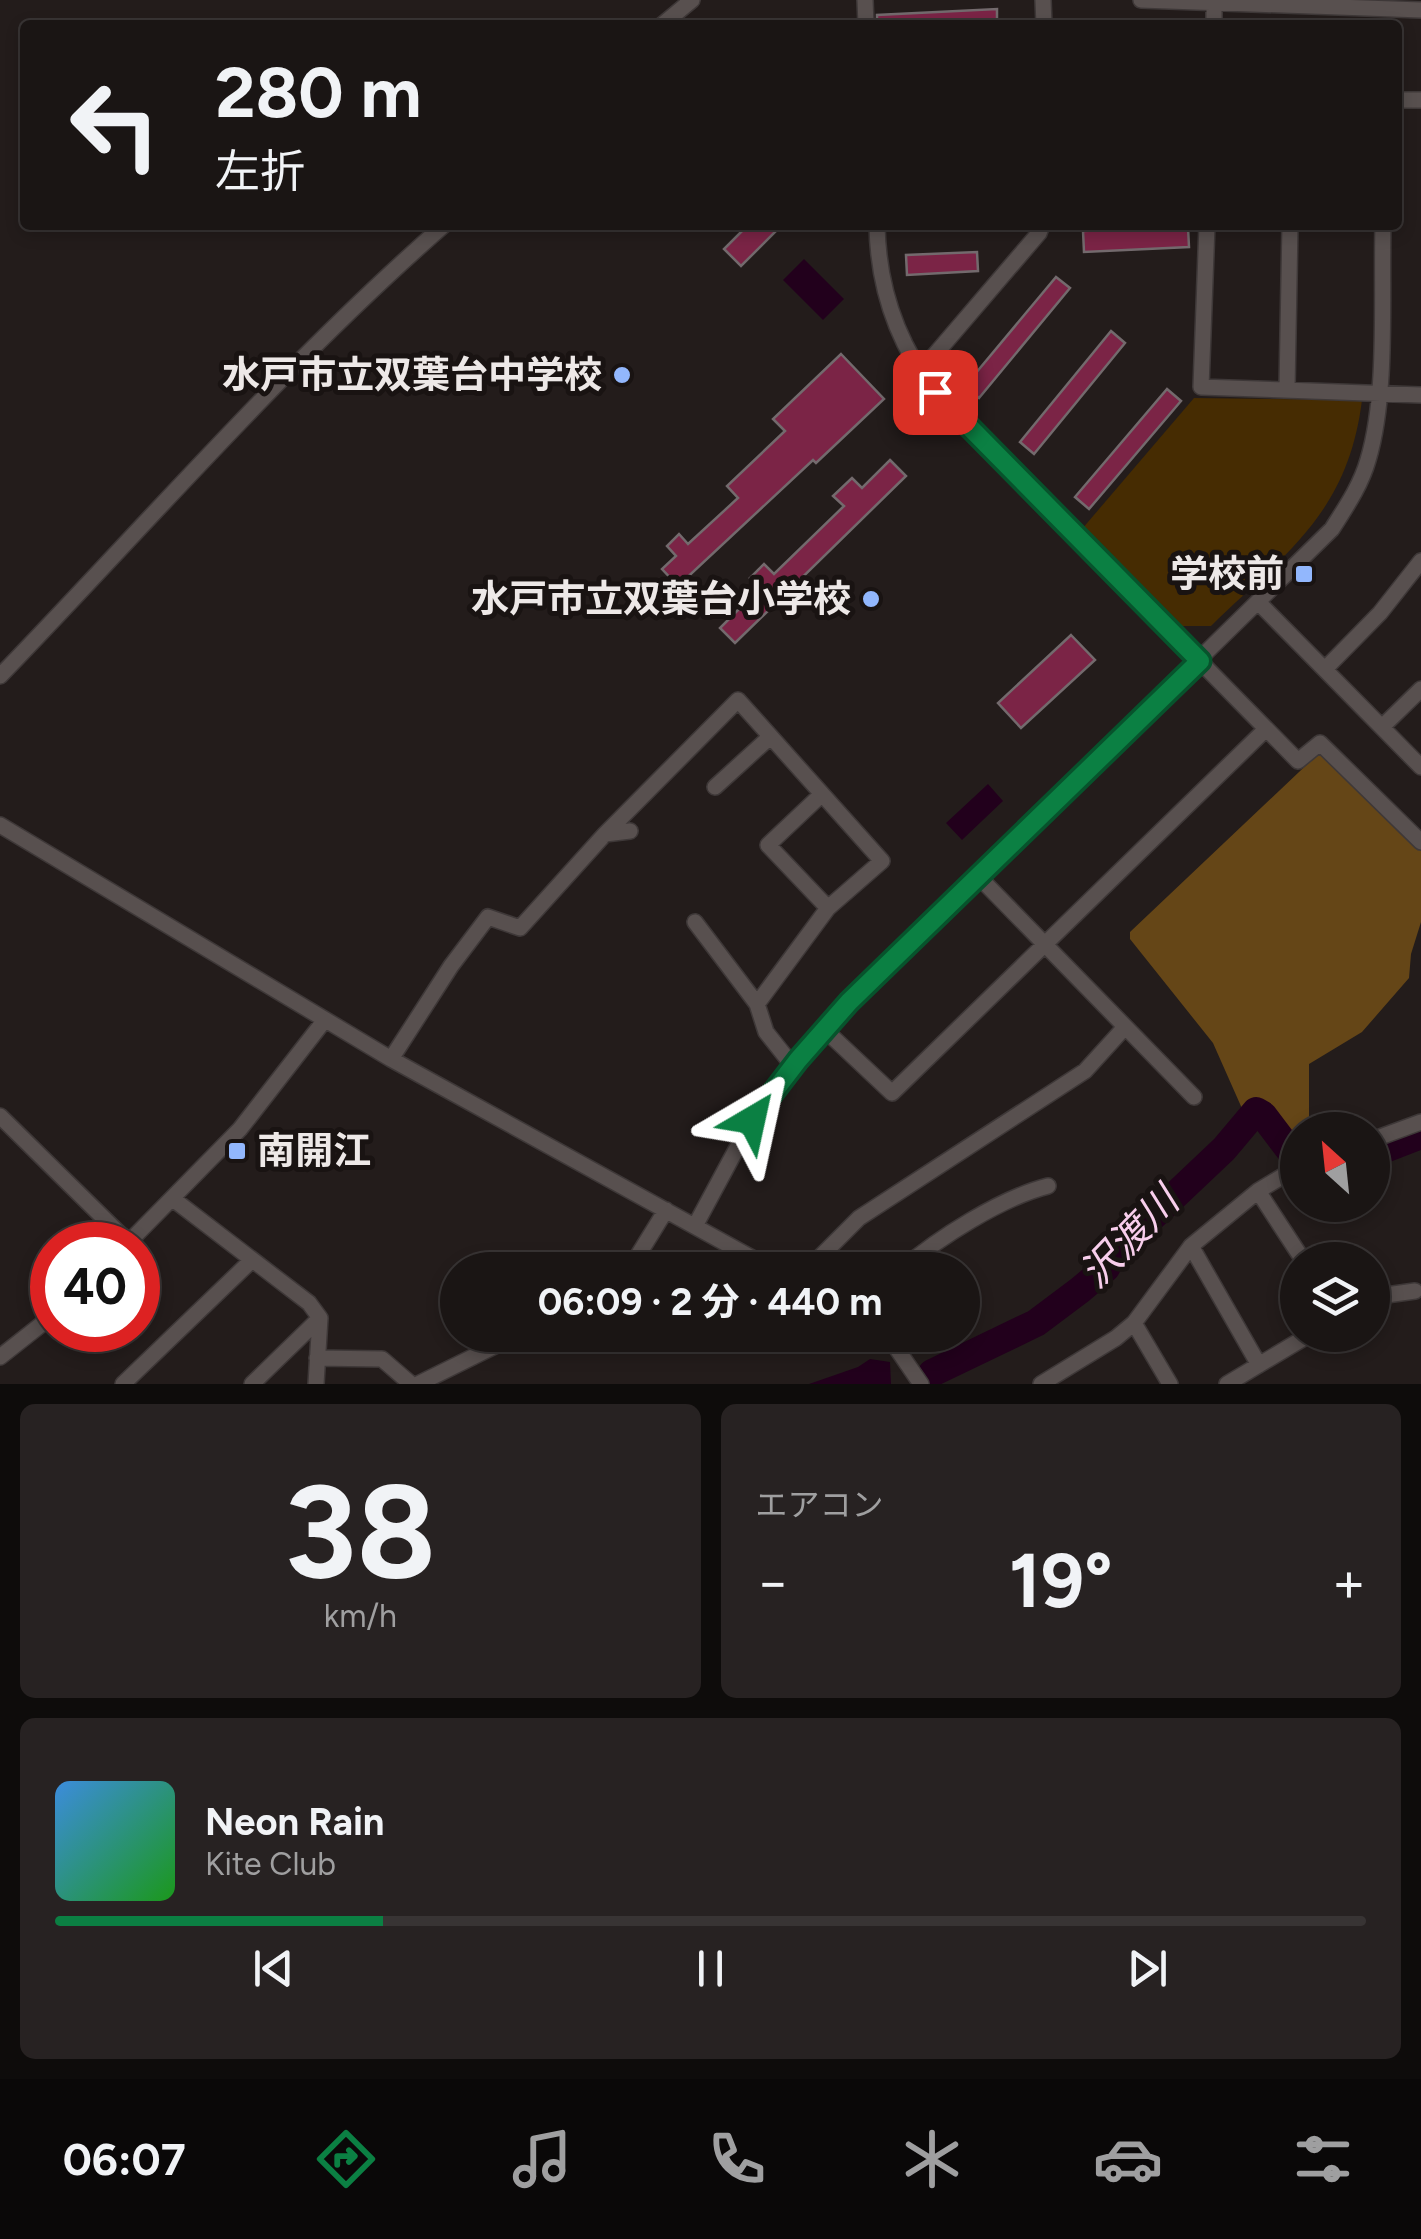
<!DOCTYPE html>
<html lang="ja">
<meta charset="utf-8">
<style>
body{margin:0;font-family:Figtree,"Noto Sans JP",sans-serif;background:#272222;color:#f1f3f6;height:100vh;display:flex;flex-direction:column;font-size:38px;white-space:nowrap}
*{box-sizing:border-box;margin:0}
p{font-size:32px;color:#9f9fa0}
.icon{flex:none;width:55px;height:55px;fill:none;stroke:currentColor;stroke-width:2;stroke-linecap:round;stroke-linejoin:round}
.map{position:relative;height:1384px;overflow:hidden}
.side{display:flex;flex-direction:column;gap:20px;padding:20px;background:#0e0c0b;flex:1}
.side>*{flex:none}
.hud{position:absolute;left:20px;top:20px;width:1382px;height:210px;border-radius:10px;box-shadow:0 5px 15px #0003,0 0 0 2px #383434;background:#1a1514;color:#f1f3f6;overflow:hidden}
.needle{width:65px;rotate:333deg}
.tools{position:absolute;left:1280px;top:1112px;display:grid;gap:20px}
.tools a{display:grid;place-items:center;width:110px;height:110px;border-radius:50%;background:#1a1514;box-shadow:0 5px 15px #0003,0 0 0 2px #383434;font-size:50px}
.speed{position:absolute;left:30px;top:1222px;display:flex;gap:20px;font-size:50px;font-weight:700;text-align:center}
.speed>*{display:grid;place-content:center;width:130px;height:130px;border-radius:50%;background:#1a1514;box-shadow:0 5px 15px #0003,0 0 0 2px #383434;line-height:1}
.speed .limit{border:15px solid #d22;background:#fff;color:#111}
.pin{position:absolute;display:grid;place-items:center;width:85px;height:85px;color:#fff;margin:-42px;border-radius:20px;box-shadow:0 5px 15px #0006}
.me{position:absolute;width:110px;margin:-55px;rotate:36deg;stroke-linejoin:round;filter:drop-shadow(0 0 8px #0008)}
.turn{display:flex;align-items:center;gap:35px;height:210px;padding:0 30px;font-size:45px}
.turn .icon{width:130px;height:130px;stroke-width:2.5}
.turn b{display:block;font-size:70px;line-height:85px}
.big{font-size:75px;font-weight:700;line-height:1.1}
.side .widget{flex:1;display:flex;flex-direction:column;justify-content:center;gap:15px;min-width:0;padding:0 35px;border-radius:15px;background:#272222}
.side .dial{align-items:center;gap:0}
.dial b{font-size:130px;line-height:1}
.song{display:flex;align-items:center;gap:30px}
.cover{width:120px;height:120px;border-radius:15px;background:linear-gradient(135deg,hsl(210 70% 55%),hsl(120 70% 35%))}
.played{height:10px;border-radius:5px;background:linear-gradient(90deg,#0b8043 25%,#383434 25%)}
.keys{display:flex;justify-content:space-around;direction:ltr}
.heat{display:flex;justify-content:space-between;align-items:center;font-size:55px;direction:ltr}
.side .tiles{flex:1;display:grid;gap:20px;grid-template-columns:1fr 1fr}
.widget:last-child{grid-column:span 2}
.trip{position:absolute;left:440px;top:1252px;width:540px;height:100px;border-radius:50px;background:#1a1514;box-shadow:0 5px 15px #0003,0 0 0 2px #383434;font-weight:700;line-height:100px;text-align:center}
.tab-bar{display:flex;height:160px;justify-content:space-around;align-items:center;background:#0a0808;color:#9f9fa0}
.tab-bar .icon{width:70px;height:70px}
.tab-bar .on{color:#0b8043}
.tab-bar b{font-size:45px;color:#f1f3f6}
.map>svg:first-child{display:block}
.green{fill:#462c02}
.forest{fill:#654617}
.water{fill:#22001c}
.lines{fill:none;stroke-linecap:round;stroke-linejoin:round}
.river{stroke:#22001c;stroke-width:28}
.building{fill:#7b2446;stroke:#736a6d;stroke-width:2.5}
.minor-casing{stroke:#3e3838;stroke-width:18}
.minor{stroke:#58504f;stroke-width:15}
.route-casing{stroke:#07532c;stroke-width:25}
.route{stroke:#0b8043;stroke-width:18}
.poi-dot{fill:#92b7fd;stroke:#191312;stroke-width:4}
.labels{text-anchor:middle;stroke-width:10;stroke-linejoin:round;paint-order:stroke}
.poi-label{font-size:38px;font-weight:bold;fill:#ede8e7;stroke:#191312;text-anchor:end}
.water-label{font-size:40px;font-style:italic;fill:#f8ceec;stroke:#191312}
</style>
<div class="map">
<svg width="1421" height="1384" viewBox="0 0 1421 1384">
<rect width="100%" height="100%" fill="#231c1b"/>
<path class="green" d="M1194 398 1362 400C1348 513 1287 552 1211 626H1178L1082 529Z"/>
<path class="forest" d="M1318 754H1323L1421 849V922L1411 954 1409 978 1362 1032 1309 1064V1119L1284 1136 1261 1099 1244 1113 1213 1043 1130 939V932Z"/>
<path class="water" d="M804 259 844 299 823 320 783 280Z
M988 784 1003 801 962 840 946 823Z
M870 1359 890 1362 891 1384H809L858 1367Z"/>
<g class="lines">
<path class="river" d="M1372 1154 1421 1135
M932 1373 1036 1323 1080 1290 1106 1268 1123 1238 1149 1220 1224 1149 1256 1111 1263 1115 1297 1160"/>
</g>
<path class="building" d="M997 9V25H877V15Z
M748 225H782L741 266 724 249Z
M1188 227 1189 247 1084 252 1083 231Z
M977 252 978 271 907 275 906 255Z
M1056 277 1070 288 979 398 965 386Z
M1111 331 1125 343 1034 454 1020 442Z
M841 354 884 399 816 463 813 460 678 586 662 569 676 556 667 546 679 534 688 544 738 498 727 486 785 431 773 419Z
M1167 389 1181 401 1089 509 1075 497Z
M890 460 906 476 735 643 720 628 760 588 750 578 764 564 774 574 844 506 833 496 852 478 862 488Z
M1071 635 1095 660 1021 728 998 703Z"/>
<g class="lines">
<defs>
<path id="minor" d="M865 0 866 25
M1043 0 1044 25
M1141 0 1421 10
M662 25 692 0
M1214 25V4
M1398 100H1421
M877 225C878 287 897 343 935 392L1298 761 1320 743 1421 842
M1207 225 1201 387 1421 395
M920 372 1039 233 1042 225
M1287 388 1290 225
M1259 603 1421 767
M1325 669 1380 613 1421 561
M0 676C147 524 285 364 444 225
M1382 727 1421 689
M715 787 770 737
M822 794 768 845 828 908
M0 825 391 1059 774 1270
M605 834 738 700 882 861 828 908 757 1004 766 1032 793 1066
M978 876 1194 1097
M695 922 757 1004
M824 1029 892 1093 1265 730
M391 1059 451 966 488 917 520 928 605 834 630 831
M0 1116 129 1243
M1372 1140 1421 1122
M1258 1191 1303 1260
M173 1199 309 1303 320 1318 316 1384
M695 1226 752 1120 780 1082 849 1002 1332 529C1346 507 1361 485 1368 460 1388 394 1381 295 1383 225
M126 1245 240 1129 324 1021
M1191 1246 1259 1365
M555 1270H556
M629 1270 666 1210
M807 1270 859 1218 1085 1071 1125 1027
M901 1270C938 1238 1001 1198 1048 1186
M1372 1297 1415 1291
M1134 1323 1170 1384
M882 1335 895 1346 921 1384
M0 1357 52 1316
M317 1358 382 1359 411 1384
M123 1384 252 1260
M252 1384 320 1318
M418 1384 507 1340 510 1335
M1041 1384 1116 1338 1134 1323 1191 1246 1258 1191 1298 1167
M1227 1384 1309 1335"/>
</defs>
<use href="#minor" class="minor-casing"/>
<use href="#minor" class="minor"/>
</g>
<g class="lines">
<defs>
<path id="route" d="M752 1120 798 1060 849 1002 1200 661 935 392"/>
</defs>
<use href="#route" class="route-casing"/>
<use href="#route" class="route"/>
</g>
<g class="poi-dot">
<circle cx="622" cy="375" r="10"/>
<rect x="1294" y="564" width="20" height="20" rx="5"/>
<circle cx="871" cy="599" r="10"/>
<rect x="227" y="1141" width="20" height="20" rx="5"/>
</g>
<g class="labels">
<g class="poi-label">
<text x="602" y="388">水戸市立双葉台中学校</text>
<text x="1284" y="587">学校前</text>
<text x="851" y="612">水戸市立双葉台小学校</text>
<text x="257" y="1164" text-anchor="start">南開江</text>
</g>
<g class="water-label">
<text transform="translate(1129 1237) rotate(-46)" y="14">沢渡川</text>
</g>
</g>
</svg>
<div class="tools">
<a><svg class="needle" viewBox="-14 -14 28 28"><path d="M0-13l5 13h-10z" fill="#e53935"/><path d="M0 13l5-13h-10z" fill="#9f9fa0"/></svg></a>
<a><svg class="icon" aria-label="layers" viewBox="0 0 24 24"><path d="M12 4l9 5-9 5-9-5zM3 14l9 5 9-5"/></svg></a>
</div>
<div class="speed"><div class="limit">40</div></div>
<div class="pin" style="left:935px;top:392px;background:#d93025"><svg class="icon" aria-label="arrive" viewBox="0 0 24 24"><path d="M6 21V4h12l-3 4 3 4H6"/></svg></div>
<svg class="me" style="left:752px;top:1120px" viewBox="-20 -20 40 40"><path d="M0-17L14 15 0 8-14 15z" fill="#0b8043" stroke="#fff" stroke-width="4"/></svg>
<div class="trip">06:09 · 2 分 · 440 m</div>
<div class="hud">
<div class="turn"><svg class="icon" aria-label="left" viewBox="0 0 24 24"><path d="M17 20v-9H6M10 6l-5 5 5 5"/></svg><div><b>280 m</b>左折</div></div>
</div>
</div>
<section class="side">
<div class="tiles">
<div class="widget dial"><b>38</b><p>km/h</p></div>
<div class="widget"><p>エアコン</p>
<div class="heat"><a>−</a><b class="big">19°</b><a>+</a></div>
</div>
<div class="widget">
<div class="song"><i class="cover"></i><div><b>Neon Rain</b><p>Kite Club</p></div></div>
<div class="played"></div>
<div class="keys"><svg class="icon" aria-label="previous" viewBox="0 0 24 24"><path d="M18 5L8 12l10 7zM5 5v14"/></svg><svg class="icon" aria-label="pause" viewBox="0 0 24 24"><path d="M8 5v14M16 5v14"/></svg><svg class="icon" aria-label="next" viewBox="0 0 24 24"><path d="M6 5l10 7-10 7zM19 5v14"/></svg></div>
</div>
</div>
</section>
<nav class="tab-bar">
<b>06:07</b>
<svg class="icon on" aria-label="directions" viewBox="0 0 24 24"><path d="M12 3l9 9-9 9-9-9zM9 14v-3h6M13 9l2 2-2 2"/></svg>
<svg class="icon" aria-label="music" viewBox="0 0 24 24"><path d="M9 18V5l10-2v13"/><circle cx="6" cy="18" r="3"/><circle cx="16" cy="16" r="3"/></svg>
<svg class="icon" aria-label="phone" viewBox="0 0 24 24"><path d="M5 4h4l2 5-3 2q2 4 5 5l2-3 5 2v4C11 20 4 13 5 4z"/></svg>
<svg class="icon" aria-label="climate" viewBox="0 0 24 24"><path d="M12 3v18M4 7l16 10M4 17L20 7"/></svg>
<svg class="icon" aria-label="car" viewBox="0 0 24 24"><path d="M5 17H2v-5l4-1 3-4h7l3 4 3 1v5h-3M9 17h6M6 11h13"/><circle cx="7" cy="17" r="2"/><circle cx="17" cy="17" r="2"/></svg>
<svg class="icon" aria-label="filters" viewBox="0 0 24 24"><path d="M4 7h16M4 17h16"/><circle cx="9" cy="7" r="2"/><circle cx="15" cy="17" r="2"/></svg>
</nav>
